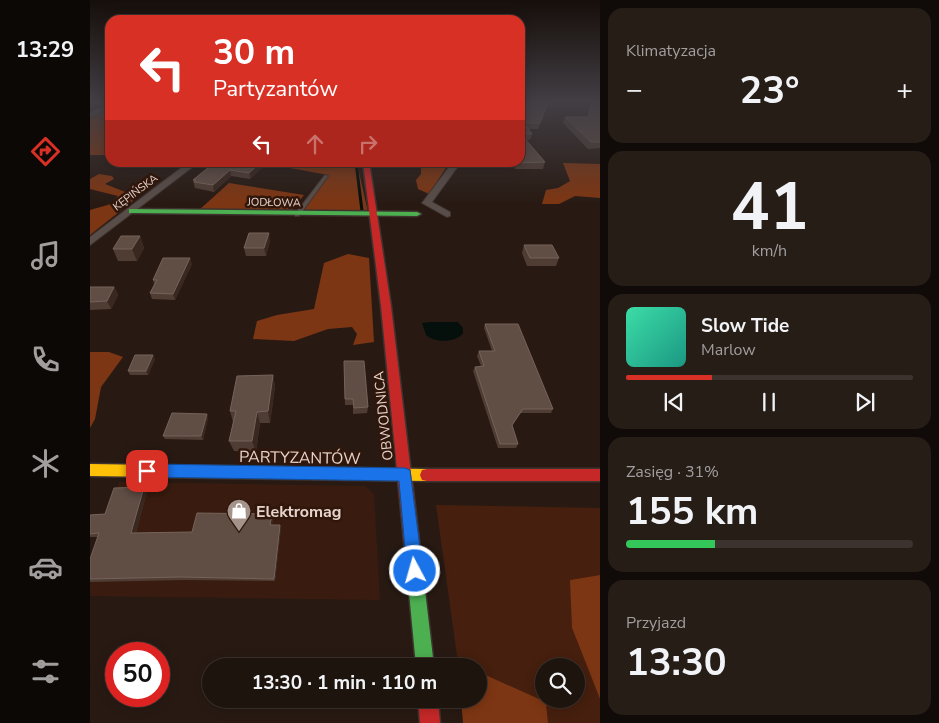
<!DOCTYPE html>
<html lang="pl">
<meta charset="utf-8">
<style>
body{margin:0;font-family:"Nunito Sans",sans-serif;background:#261d17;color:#f1f3f6;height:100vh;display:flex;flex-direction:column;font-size:19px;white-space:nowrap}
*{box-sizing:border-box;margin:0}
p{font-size:16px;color:#a19e9e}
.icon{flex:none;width:28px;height:28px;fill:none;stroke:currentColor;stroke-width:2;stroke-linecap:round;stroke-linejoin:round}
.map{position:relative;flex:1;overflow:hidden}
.drawer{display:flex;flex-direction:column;gap:8px;padding:8px;background:#100b08;width:339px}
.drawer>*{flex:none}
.top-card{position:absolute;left:15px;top:15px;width:420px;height:152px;border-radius:15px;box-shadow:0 2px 12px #0003,0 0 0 1px #3c332e;background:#d93025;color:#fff;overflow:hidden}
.buttons{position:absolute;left:445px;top:658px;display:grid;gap:10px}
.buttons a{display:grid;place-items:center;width:50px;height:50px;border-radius:50%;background:#1e140e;box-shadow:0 2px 12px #0003,0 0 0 1px #3c332e;font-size:25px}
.speed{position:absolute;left:15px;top:642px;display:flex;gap:10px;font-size:25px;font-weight:700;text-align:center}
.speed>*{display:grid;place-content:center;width:65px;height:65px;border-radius:50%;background:#1e140e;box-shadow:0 2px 12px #0003,0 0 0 1px #3c332e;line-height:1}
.speed .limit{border:8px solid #d22;background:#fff;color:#111}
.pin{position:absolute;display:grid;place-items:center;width:42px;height:42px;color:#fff;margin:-21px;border-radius:10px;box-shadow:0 2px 8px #0006}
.me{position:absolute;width:55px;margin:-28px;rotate:354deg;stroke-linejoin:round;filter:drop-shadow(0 0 4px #0008)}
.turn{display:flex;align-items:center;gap:18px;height:105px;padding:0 25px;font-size:22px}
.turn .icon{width:65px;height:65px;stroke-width:2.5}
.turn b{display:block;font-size:35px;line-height:42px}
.lanes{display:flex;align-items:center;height:48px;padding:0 25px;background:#0003;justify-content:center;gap:25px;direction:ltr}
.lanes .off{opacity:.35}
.big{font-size:38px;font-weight:700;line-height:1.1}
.drawer .card{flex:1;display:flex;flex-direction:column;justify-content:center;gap:8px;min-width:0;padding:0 18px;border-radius:15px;background:#261d17}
.drawer .dial{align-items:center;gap:0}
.dial b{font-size:65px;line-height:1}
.song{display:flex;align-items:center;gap:15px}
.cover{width:60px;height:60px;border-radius:8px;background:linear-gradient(135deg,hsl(160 70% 55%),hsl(170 70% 35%))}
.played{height:5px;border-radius:2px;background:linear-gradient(90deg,#d93025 30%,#3c332e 30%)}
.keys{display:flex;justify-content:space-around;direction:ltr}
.heat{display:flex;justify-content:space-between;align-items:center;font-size:28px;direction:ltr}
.charge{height:8px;border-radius:4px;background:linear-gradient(90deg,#34c759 31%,#3c332e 0)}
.trip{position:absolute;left:112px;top:658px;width:285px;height:50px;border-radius:25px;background:#1e140e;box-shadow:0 2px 12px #0003,0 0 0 1px #3c332e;font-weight:700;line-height:50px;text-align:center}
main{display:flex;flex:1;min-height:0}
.dock{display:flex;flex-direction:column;width:90px;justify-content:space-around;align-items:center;background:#0c0806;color:#a19e9e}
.dock .icon{width:35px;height:35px}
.dock .selected{color:#d93025}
.dock b{font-size:22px;color:#f1f3f6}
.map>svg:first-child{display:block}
.built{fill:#391c0f}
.green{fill:#461f0e;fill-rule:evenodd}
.forest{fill:#7d3613}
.water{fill:#050f0c}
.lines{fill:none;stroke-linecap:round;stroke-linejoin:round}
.stream{stroke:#050f0c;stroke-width:3}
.lane-casing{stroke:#3f332f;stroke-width:2}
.street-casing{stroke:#3f332f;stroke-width:2}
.fast-casing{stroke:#3f332f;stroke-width:3}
.slow-casing{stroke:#3f332f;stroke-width:3}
.jam-casing{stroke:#3f332f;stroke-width:3}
.lane{fill:#584d48;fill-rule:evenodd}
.street{fill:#584d48;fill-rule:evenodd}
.fast{fill:#4caf50;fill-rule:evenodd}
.slow{fill:#ffc107;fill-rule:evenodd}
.jam{fill:#c62828;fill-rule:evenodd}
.wall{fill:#4f3d34}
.shaded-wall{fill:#392820}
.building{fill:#604e45;stroke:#75635a}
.route{fill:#1a73e8;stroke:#114b97}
.labels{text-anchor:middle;stroke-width:5;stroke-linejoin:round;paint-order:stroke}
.far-street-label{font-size:11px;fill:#e6d4cc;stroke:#30160b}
.street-label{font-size:14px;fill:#e6d4cc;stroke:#30160b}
.near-street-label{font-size:16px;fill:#e6d4cc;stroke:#30160b}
.near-poi-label{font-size:16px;font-weight:bold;fill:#e6d4cc;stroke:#30160b;text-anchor:start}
</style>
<main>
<nav class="dock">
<b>13:29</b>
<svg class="icon selected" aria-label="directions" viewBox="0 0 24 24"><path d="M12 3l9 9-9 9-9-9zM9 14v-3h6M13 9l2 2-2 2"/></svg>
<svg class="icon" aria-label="music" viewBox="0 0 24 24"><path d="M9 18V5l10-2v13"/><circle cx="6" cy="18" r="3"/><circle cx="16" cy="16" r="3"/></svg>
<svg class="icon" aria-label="phone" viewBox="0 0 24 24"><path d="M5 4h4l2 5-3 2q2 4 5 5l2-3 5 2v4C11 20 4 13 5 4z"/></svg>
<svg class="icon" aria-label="climate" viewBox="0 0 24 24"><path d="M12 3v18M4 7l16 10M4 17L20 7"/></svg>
<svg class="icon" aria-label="car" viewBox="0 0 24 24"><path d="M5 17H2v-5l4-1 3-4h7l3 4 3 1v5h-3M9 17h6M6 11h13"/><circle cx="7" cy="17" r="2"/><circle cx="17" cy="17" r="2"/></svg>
<svg class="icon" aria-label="filters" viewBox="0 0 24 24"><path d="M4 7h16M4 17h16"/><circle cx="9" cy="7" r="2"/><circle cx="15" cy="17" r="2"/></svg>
</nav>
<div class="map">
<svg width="511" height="723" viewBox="0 0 511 723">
<rect width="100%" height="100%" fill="#281a13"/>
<path class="built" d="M29 482 275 486 284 494 290 600 0 596V569Z"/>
<path class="green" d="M346 505 510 508V575L481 580 482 628 510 699V723H458L456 702 389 672V666H376L368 663ZM454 666H486V699H454Z"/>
<path class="forest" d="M20 109V155H0V118Z
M173 163H267L278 212H211L238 175Z
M348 163H359L339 194 328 189 326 180 331 174V167H343Z
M473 163 510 164V198L485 196 469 204H452L456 190 468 188 480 181Z
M9 174 22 176 24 179 15 184 48 197 0 235V210L21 204 28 196 0 189V179Z
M139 183 214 195 201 211 109 210Z
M258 254 279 258 284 342 263 345 267 334 262 327 238 329 204 341 163 339 167 321 187 315 224 309 234 263Z
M0 352H19L33 357 11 387 5 419 0 428Z
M510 575H511L510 699 482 628 480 580Z
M389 672 456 702 458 723H373L371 699H389Z"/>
<path class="water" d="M340 322H368L373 328V333C367 343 344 343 336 335L332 323Z"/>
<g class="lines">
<path class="stream" d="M266 162 272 211"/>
<defs>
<path id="lane" d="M235 175 238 176 209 216H205V214Z"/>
<path id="street" d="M0 102H20V108L0 118V113L16 105Z
M99 162H109L0 245V237Z
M363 162H371L342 202 360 212V216L357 217 332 203Z"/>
<path id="fast" d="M39 209 327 212 331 214 327 216 42 213H39Z
M326 574 332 576 334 582 344 666H326L318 582 320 576Z"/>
<path id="slow" d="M0 464 337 469 342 470 344 475 342 480 337 481 0 476Z"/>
<path id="jam" d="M273 162H279L301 306 334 582 332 588 326 590 320 588 318 582 291 306Z
M337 469H511V481H337L332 480 330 475 332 470Z
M328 699H348L350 723H330Z"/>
</defs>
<use href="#lane" class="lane-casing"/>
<use href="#street" class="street-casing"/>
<use href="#fast" class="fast-casing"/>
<use href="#slow" class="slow-casing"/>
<use href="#jam" class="jam-casing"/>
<use href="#lane" class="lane"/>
<use href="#street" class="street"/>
<use href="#fast" class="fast"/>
<use href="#slow" class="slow"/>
<use href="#jam" class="jam"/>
</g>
<path class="wall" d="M430 102H459L448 129H438L442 134 440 140H436L455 162 453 169H425L422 162H430Z
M502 102H511V148L498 149 473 123 475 117H498Z
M125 162H175V165L160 179 141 176 124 192 105 188 103 180Z
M50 236 54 248 47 261H28L23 249Z
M180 241 176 256H156L154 248Z
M434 245 469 258 466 266H437L432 253Z
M102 264 85 300 62 299 60 293 64 284 63 280Z
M0 287H24L28 295 21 309 0 310Z
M395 324 463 409 461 413H430L422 426 428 444 426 448H408L383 371 385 367 391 366 387 356 389 351H402L394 328Z
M65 359 58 375H40L38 371Z
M254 361 278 407 277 413 263 414V405H255Z
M183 375 185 387 180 423H170L166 452 144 451 139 441 143 422 140 411Z
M118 418 113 440 75 439 73 436Z
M57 491 46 533 102 532 182 514 183 517 182 525 191 528 185 581 94 580 0 582V559L8 537H0V515L15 514Z"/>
<path class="shaded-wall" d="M171 162H175V165L160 179 159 173Z
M140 170 141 176 124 192 123 185Z
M179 233 180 241 176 256 174 248Z
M50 236 54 248 47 261 42 249Z
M100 258 102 264 85 300 83 294Z
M24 287 28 295 21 309 17 301Z
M63 355 65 359 58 375 56 371Z
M183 375 185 387 180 423 178 411Z
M167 412 170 423 166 452 162 441Z
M117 414 118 418 113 440 111 436Z
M54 487 57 491 45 536 41 533Z
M182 514 183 517 182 528 180 525Z
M190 525 191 528 185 581 184 579Z"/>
<path class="building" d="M430 102H458L450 123H434L442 134H431L455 162 427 163V162H430Z
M502 102H511V142H501L475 117H498Z
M125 162H171L159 173 140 170 123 185 104 182 106 180H103Z
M159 233H179L174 248H154Z
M31 236H50L42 249H23Z
M434 245H462L469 258H440Z
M73 258H100L83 294 60 293 67 280H63Z
M0 287H24L17 301 0 302Z
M395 324H428L463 409H433L422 425 428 444H410L385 367 394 366 389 351H405Z
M45 355H63L56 371H38Z
M254 361H274L278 407 264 408 263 399H255Z
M183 375 178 411 167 412 162 441H139L146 411H140L147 376Z
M82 413 117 414 111 436H73Z
M54 487 41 533 102 532 107 513 182 514 180 525H190L184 579 91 577 0 579V559L9 533 0 534V515L15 514 24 488Z"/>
<linearGradient id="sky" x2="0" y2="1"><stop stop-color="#160e0a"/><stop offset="0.5" stop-color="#423e44"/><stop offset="1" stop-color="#423e44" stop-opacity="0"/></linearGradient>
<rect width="511" height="203" fill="url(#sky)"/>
<path class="route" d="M57 464 315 468 320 470 333 571 331 576 325 579 319 576 317 571 309 481 57 477 52 475 50 471 52 466Z"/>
<defs>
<symbol id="shop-pin" viewBox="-11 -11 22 30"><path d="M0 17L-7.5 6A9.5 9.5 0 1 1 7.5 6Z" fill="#a4938b" stroke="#30160b"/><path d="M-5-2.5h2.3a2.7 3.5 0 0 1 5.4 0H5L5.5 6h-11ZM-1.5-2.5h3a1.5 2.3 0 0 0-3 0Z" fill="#fff"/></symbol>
</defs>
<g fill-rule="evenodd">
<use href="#shop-pin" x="135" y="497" width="28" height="38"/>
</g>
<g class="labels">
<g class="far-street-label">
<text transform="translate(45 192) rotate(-37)" y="4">KĘPIŃSKA</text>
<text transform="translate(184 202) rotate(1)" y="4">JODŁOWA</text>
</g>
<g class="street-label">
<text transform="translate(293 416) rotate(-96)" y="5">OBWODNICA</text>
</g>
<g class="near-street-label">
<text transform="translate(210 457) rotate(1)" y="6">PARTYZANTÓW</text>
</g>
<g class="near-poi-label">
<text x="166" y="517">Elektromag</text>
</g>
</g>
</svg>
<div class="buttons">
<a><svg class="icon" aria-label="search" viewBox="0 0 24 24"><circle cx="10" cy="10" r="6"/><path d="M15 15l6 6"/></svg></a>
</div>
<div class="speed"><div class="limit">50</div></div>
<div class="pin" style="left:57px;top:471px;background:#d93025"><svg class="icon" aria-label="arrive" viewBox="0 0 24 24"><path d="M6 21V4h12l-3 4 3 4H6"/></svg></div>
<svg class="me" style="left:325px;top:571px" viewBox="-20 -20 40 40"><circle r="17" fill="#1a73e8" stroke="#fff" stroke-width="3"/><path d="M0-11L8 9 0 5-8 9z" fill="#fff"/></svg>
<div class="trip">13:30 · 1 min · 110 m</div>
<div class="top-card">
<div class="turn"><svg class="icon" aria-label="left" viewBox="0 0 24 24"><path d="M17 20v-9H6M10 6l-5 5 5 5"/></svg><div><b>30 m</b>Partyzantów</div></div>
<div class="lanes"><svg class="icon" aria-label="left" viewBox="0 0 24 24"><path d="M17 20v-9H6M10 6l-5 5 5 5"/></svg><svg class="icon off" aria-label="ahead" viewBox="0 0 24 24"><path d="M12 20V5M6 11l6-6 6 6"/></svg><svg class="icon off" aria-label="right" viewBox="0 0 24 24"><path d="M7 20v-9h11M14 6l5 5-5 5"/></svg></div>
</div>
</div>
<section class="drawer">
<div class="card"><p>Klimatyzacja</p>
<div class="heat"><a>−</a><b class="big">23°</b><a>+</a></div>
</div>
<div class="card dial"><b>41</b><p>km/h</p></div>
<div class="card">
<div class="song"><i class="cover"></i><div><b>Slow Tide</b><p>Marlow</p></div></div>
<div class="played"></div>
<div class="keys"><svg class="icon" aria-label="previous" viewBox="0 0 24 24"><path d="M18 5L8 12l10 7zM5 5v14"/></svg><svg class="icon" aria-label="pause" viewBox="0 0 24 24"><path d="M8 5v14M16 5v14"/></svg><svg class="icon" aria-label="next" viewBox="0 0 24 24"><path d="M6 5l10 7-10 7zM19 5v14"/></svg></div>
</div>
<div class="card"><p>Zasięg · 31%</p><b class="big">155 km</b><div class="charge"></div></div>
<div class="card"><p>Przyjazd</p><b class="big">13:30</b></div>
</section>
</main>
